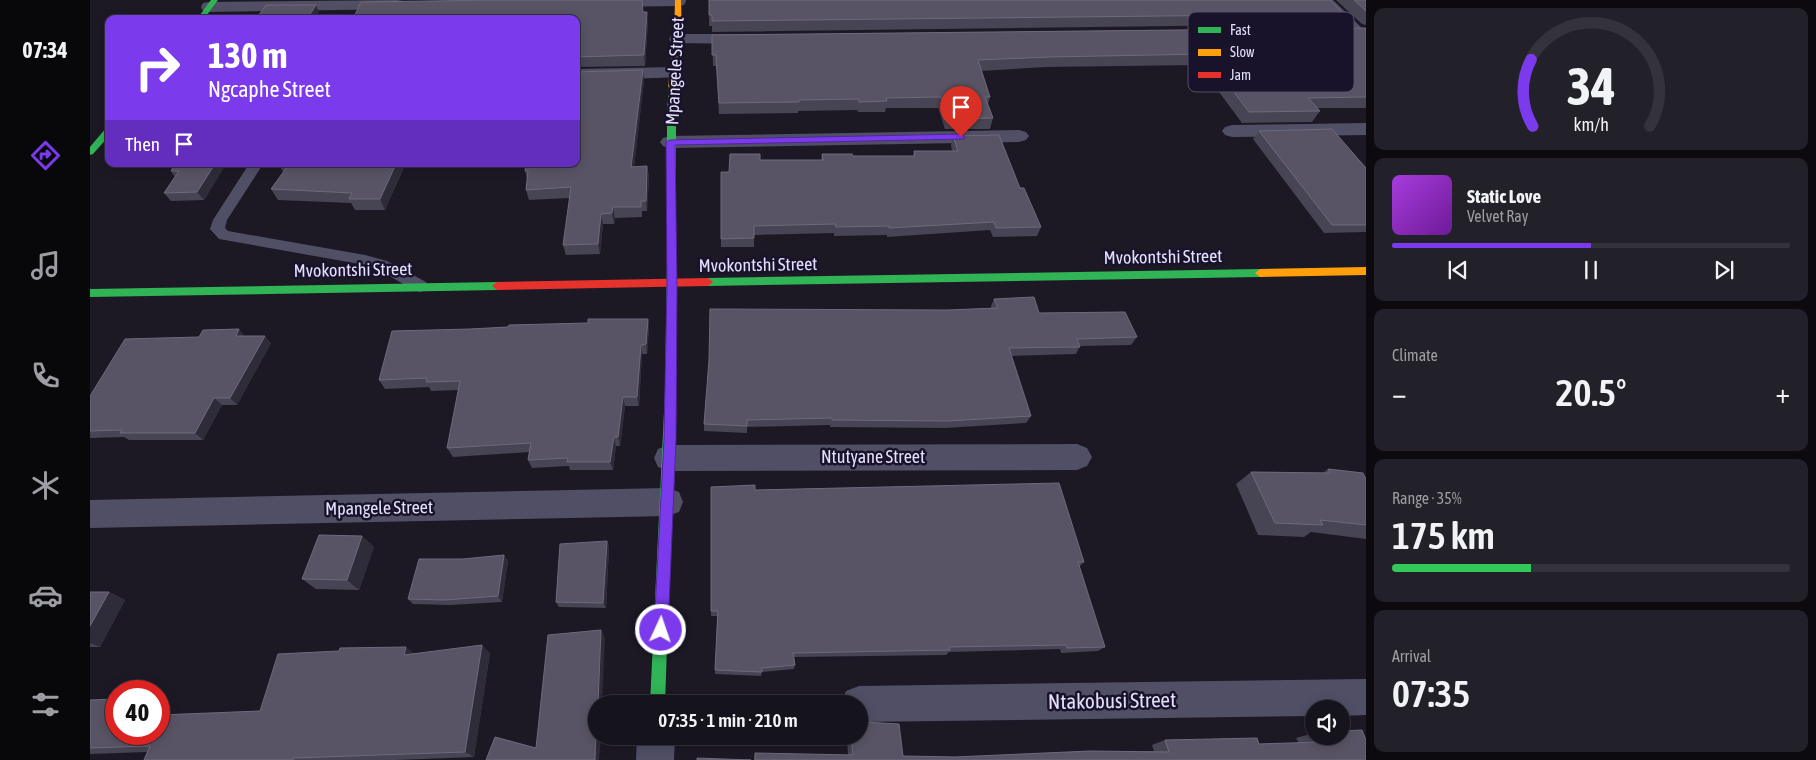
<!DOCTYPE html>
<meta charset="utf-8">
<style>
body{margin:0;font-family:"Asap Condensed",sans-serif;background:#222029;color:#f1f3f6;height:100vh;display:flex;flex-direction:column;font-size:19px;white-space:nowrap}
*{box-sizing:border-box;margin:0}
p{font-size:16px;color:#9d9ea3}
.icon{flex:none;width:28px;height:28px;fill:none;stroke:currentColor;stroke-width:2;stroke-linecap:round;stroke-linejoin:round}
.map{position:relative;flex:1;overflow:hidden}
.details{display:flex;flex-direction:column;gap:8px;padding:8px;background:#0c0a0f;width:450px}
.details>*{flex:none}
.guide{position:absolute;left:15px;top:15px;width:475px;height:152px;border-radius:10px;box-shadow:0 2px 12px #0003,0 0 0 1px #34323b;background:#7c3aed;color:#fff;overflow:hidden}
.fabs{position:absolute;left:1215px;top:700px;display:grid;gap:10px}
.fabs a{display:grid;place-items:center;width:45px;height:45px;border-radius:50%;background:#15131c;box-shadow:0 2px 12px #0003,0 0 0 1px #34323b;font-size:25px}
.speed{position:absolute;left:15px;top:680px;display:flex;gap:10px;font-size:25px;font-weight:700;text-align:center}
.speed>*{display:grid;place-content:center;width:65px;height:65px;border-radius:50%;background:#15131c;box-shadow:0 2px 12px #0003,0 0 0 1px #34323b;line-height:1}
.speed .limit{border:8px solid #d22;background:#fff;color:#111}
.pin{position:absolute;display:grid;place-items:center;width:42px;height:42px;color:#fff;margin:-51px -21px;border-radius:50% 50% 50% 0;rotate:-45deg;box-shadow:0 0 5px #0007}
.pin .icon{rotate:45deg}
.me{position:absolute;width:55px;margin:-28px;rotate:3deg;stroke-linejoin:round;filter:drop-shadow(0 0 4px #0008)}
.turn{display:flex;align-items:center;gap:18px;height:105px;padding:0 20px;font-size:22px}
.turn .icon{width:65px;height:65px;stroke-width:2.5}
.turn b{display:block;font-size:35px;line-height:42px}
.then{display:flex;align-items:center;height:48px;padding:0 20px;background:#0003;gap:10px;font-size:19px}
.big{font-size:38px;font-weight:600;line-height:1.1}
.details .card{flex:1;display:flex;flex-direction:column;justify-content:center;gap:8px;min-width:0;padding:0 18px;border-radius:10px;background:#222029}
.details .dial{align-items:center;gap:0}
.dial svg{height:130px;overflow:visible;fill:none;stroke:#34323b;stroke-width:7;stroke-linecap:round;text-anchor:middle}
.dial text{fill:#f1f3f6;stroke:none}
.song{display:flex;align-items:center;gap:15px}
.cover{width:60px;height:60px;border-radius:8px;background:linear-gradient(135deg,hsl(280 70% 55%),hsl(280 70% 35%))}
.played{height:5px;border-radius:2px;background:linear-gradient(90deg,#7c3aed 50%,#34323b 50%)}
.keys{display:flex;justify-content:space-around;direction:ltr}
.heat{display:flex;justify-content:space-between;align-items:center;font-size:28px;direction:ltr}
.charge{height:8px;border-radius:4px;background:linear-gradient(90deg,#34c759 35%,#34323b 0)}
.trip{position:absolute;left:498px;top:695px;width:280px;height:50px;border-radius:25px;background:#15131c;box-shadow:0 2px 12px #0003,0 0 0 1px #34323b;font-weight:600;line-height:50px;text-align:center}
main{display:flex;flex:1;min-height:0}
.dock{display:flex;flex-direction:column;width:90px;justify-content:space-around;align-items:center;background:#08080b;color:#9d9ea3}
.dock .icon{width:35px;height:35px}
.dock .current{color:#7c3aed}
.dock b{font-size:22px;color:#f1f3f6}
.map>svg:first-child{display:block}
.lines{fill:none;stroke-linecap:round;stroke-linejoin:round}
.lane{fill:#514f65;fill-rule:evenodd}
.street{fill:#514f65;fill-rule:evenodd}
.fast{fill:#30b455;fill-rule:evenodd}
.slow{fill:#ff9f0a;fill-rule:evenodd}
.jam{fill:#e5322d;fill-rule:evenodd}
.wall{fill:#474453}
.shaded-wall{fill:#2f2c39}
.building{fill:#585465;stroke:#6e6a7d}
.route{fill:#7c3aed;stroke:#51269a}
.labels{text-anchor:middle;stroke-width:5;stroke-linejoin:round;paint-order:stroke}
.street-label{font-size:18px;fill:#e4dffd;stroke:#18132b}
.near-street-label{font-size:21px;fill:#e4dffd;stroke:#18132b}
.key{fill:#18132b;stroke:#55506a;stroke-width:1}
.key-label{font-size:14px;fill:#e4dffd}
</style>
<main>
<nav class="dock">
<b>07:34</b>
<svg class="icon current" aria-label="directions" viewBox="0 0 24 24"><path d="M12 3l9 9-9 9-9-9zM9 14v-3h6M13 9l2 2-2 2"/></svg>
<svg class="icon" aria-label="music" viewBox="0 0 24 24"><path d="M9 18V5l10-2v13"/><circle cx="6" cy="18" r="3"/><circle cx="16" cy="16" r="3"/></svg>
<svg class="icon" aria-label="phone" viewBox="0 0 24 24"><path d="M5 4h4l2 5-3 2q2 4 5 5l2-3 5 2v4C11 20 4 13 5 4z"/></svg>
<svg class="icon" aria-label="climate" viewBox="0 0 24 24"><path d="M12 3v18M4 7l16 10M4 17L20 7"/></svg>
<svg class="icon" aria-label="car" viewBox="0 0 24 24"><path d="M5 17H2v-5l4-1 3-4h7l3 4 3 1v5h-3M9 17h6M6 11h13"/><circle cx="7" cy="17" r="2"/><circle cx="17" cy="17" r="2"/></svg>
<svg class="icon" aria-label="filters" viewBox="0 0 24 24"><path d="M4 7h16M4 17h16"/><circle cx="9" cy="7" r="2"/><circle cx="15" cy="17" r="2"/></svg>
</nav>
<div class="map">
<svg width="1276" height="760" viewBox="0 0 1276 760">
<rect width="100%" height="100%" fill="#1c1925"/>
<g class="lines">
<path class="lane" d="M159 164H173L137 220 135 228 138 231 275 255 297 261 336 282 338 286 336 290 330 292 324 290 287 269 275 265 129 239 120 229 123 220Z"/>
<path class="street" d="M307 0 313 1 315 5 313 9 119 12 113 11 111 7 113 3 119 2Z
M508 0H596V1L594 5 588 6 515 7 509 6 507 2Z
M1225 0H1243L1275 31 1272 35 1266 36 1260 35Z
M588 34H660L666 35 669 39 666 43 660 44 582 43 579 39 582 35Z
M583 67 590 69 592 73 590 77 486 81V69Z
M1276 123V135L1142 137 1135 135 1132 131 1135 127 1142 125Z
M929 130 936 132 939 136 936 140 929 142 580 148 573 146 570 142 573 138 580 136Z
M987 444 997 448 1002 457 997 466 987 470 579 471 568 467 564 458 568 449 579 445Z
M578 488 589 492 593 502 589 512 578 516 0 528V500Z
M1276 679V715L1251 716V709H1224V716L769 722V704H751L756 691 769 686Z
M547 736H585L584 760H546Z"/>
<path class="fast" d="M121 0H128L114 19H107Z
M579 84 586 86V391L575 704H560L575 391 577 262V111Z
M16 128H19V136L3 154 0 155V147Z
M1170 269 1175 273 1170 277 618 286 613 282 618 278Z
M407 282 412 286 407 290 0 297V289Z"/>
<path class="slow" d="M585 0H591L592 39 586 86 582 88 578 86 584 39Z
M1276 267V275L1170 277 1165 273 1170 269Z"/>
<path class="jam" d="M618 278 623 282 618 286 407 290 402 286 407 282Z"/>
</g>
<path class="wall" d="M619 0 1254 14 1247 24 622 32V26H619Z
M1246 0H1276V25L1272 24Z
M553 12 558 22 555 66 486 67V19Z
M1276 28V108H1228L1230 111 1222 122 1152 123 1109 65 956 67 891 71 900 97 898 104 903 118 900 129H855L848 108H796L795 112H768L767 110 708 111V113L629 114 626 66H623L622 35Z
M554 80 544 167 557 166 559 177 557 211H552V217L525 218 524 224H513L510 254 476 255 473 245 480 198 439 200 436 190 437 179 435 171Z
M1169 131 1276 168V232L1234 233 1163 139Z
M863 136 930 188 951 227 947 236 903 237 900 230 797 237V235L744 236V233L664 235V247H631V172H639L670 160H731L732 154 763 156H823L824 151H862L861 145Z
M136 164 114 200 81 201 74 193 85 177 81 171Z
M315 165 295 210H265L261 203 188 200 181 189 193 172 190 166Z
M904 299 949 313 1047 337 1041 345 990 346 986 354 921 356 941 416 936 423 855 428 740 427V425L657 427V433L614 431V424L858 310 901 308V306Z
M558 319 559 328 557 354H552L549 406H535L530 446H526L523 470H480L479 466 442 468 438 460 439 452 363 457 357 448 369 390 341 391 339 387 295 389 289 380 380 329 498 323Z
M149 329 154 336 181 343 147 405H132L113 440H39L34 437 0 438V396L109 337Z
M1238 469 1276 479V539L1221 532 1214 537 1168 535 1146 484 1161 472 1233 473Z
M665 490 994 562 989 567 1015 647 1008 651 971 653 970 649 859 652 856 655 704 657 705 665 704 669 672 672 671 676 625 674 627 616H621V611Z
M272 536 284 547 269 590 226 589 212 579Z
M517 541 519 547 516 608 469 607 466 602Z
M414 555 418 561 412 602 360 605 323 604 318 599 373 559Z
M0 592H19L35 600 10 647H0Z
M324 653H400L384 757 306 760H54L57 752 0 754V700L26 734 170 711Z
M773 722 813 756 865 757 1064 751 1062 745 1075 740 1169 744 1209 743 1206 738 1224 733V736H1251L1275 740 1276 760H664L665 753 758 755 757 736H769L771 725Z"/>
<path class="shaded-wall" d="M226 5 229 12 225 19H217Z
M557 12 558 22 555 66 554 55Z
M553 70 554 80 543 177 541 167Z
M125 164H136L114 200 107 192Z
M306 164H315L295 210 290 199Z
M557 166 559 177 557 211 556 201Z
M523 207 525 218 524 224 522 213Z
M511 214 513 224 510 254 508 244Z
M558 319 559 328 557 354 556 344Z
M149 329 155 337 146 336Z
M175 336 181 343 147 405 140 398Z
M551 345 552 354 549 406 547 397Z
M533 397 535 406 530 446 528 437Z
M124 398 132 405 113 440 105 433Z
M524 437 526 446 523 470 520 462Z
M272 536 284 547 269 590 257 580Z
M517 541 519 547 516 608 513 603Z
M414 555 418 561 412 602 408 596Z
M19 592 35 600 10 647 0 643V626Z
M511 630 515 638 512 704H508Z
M392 645 400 653 384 757 375 752Z
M316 647 326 655H314Z
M506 728V736H511L509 760H505Z"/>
<path class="building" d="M407 0H552L553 12H557L554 55 486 57V19H263L271 2Z
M619 0H1240L1254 14 622 21V15H619Z
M1264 0H1276V11Z
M176 5H226L217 19H166Z
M1276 28V97L1218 98 1230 111 1159 112 1115 54 960 57 888 60 900 97H895L903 118 858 119 851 97 796 98 797 101 769 102V99L709 100V102L629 103 626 55H622V35Z
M553 70 541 167 557 166 556 201H551V207H523L522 213 511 214 508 244 473 245 481 187 436 190 438 171H435L436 164H486V72Z
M1242 129 1276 168V225H1242L1169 131Z
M909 135 930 188H934L951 227 906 228 904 222 799 228V226L746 227 745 224 664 226V238L631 239V172H639L640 154H670V160H733L732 154H762L763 156H825L824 151H868L863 136Z
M85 164H125L107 192 74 193 89 171H81Z
M192 164H306L290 199H259L262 193 181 189 197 167 190 166Z
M944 297 949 313 1035 312 1047 337 987 339 990 347 919 348 941 416 858 421 742 420V418L657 420V426L614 424 619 360 620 309 858 310 908 308 904 299Z
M498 319H558L556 344 551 345 547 397H533L528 437H524L520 462H477L478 458 438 460 441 443 357 448 370 381 336 382 337 378 289 380 302 331 380 329 418 327 419 325 498 323Z
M149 329 146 336H175L140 398H124L105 433H30L32 430 0 431V396L35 339 109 337 113 330Z
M1238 469 1273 473 1276 479V525L1230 520 1233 525 1185 523 1161 472 1240 473Z
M969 483 994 562H988L1015 647 977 648 976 645 859 647 860 650 703 653 705 665 672 668V672L625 670 628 611H621V487L665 485V490Z
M229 535 272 536 257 580 212 579Z
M517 541 513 603 466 602 470 544Z
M414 555 408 596 355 600 318 599 329 559H373Z
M0 592H19L0 626Z
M511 630 508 704H506V728L505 760H396L405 737 446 748 458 635Z
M392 645 375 752 203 758V760H54L60 746 0 748V700L26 699V734H69V715L170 711 188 654 249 651 250 648 316 647 314 655Z
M773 722 809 724 813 756 865 757 1000 751 1079 752 1075 740 1167 738 1169 744 1230 742 1226 736H1251V731L1272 730 1276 740V760H665V753L763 755 761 736H769V725H774Z
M607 758 661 760H607Z"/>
<path class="route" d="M871 134 874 135V139L585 145 587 285 586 439 578 630 576 635 571 637 566 635 564 630 574 439 577 285 576 142 580 140Z"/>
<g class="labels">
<g class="street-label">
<text transform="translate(585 71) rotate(-87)" y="6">Mpangele Street</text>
<text transform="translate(1073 257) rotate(-1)" y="6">Mvokontshi Street</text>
<text transform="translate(668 265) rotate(-1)" y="6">Mvokontshi Street</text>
<text transform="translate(263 270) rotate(-1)" y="6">Mvokontshi Street</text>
<text x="783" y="463">Ntutyane Street</text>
<text transform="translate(289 508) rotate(-1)" y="6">Mpangele Street</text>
</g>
<g class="near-street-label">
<text transform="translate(1022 701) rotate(-1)" y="7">Ntakobusi Street</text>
</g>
</g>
<rect x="1098" y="12" width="166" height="80" rx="8" class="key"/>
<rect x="1108" y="27" width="23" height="6" fill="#30b455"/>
<rect x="1108" y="49" width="23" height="7" fill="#ff9f0a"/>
<rect x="1108" y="72" width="23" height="6" fill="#e5322d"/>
<g class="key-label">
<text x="1140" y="35">Fast</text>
<text x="1140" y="57">Slow</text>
<text x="1140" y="80">Jam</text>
</g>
</svg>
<div class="fabs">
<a><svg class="icon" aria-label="sound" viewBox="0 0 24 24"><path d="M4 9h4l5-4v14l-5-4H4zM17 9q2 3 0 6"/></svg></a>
</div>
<div class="speed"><div class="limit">40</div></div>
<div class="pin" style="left:871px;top:137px;background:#d93025"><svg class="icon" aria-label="arrive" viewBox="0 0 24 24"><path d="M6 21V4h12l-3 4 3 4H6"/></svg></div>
<svg class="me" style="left:571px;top:630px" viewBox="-20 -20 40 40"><circle r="17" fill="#7c3aed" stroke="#fff" stroke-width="3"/><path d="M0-11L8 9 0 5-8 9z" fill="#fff"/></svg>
<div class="trip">07:35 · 1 min · 210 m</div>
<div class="guide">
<div class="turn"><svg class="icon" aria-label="right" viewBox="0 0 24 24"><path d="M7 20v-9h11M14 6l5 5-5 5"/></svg><div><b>130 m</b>Ngcaphe Street</div></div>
<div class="then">Then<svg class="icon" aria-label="arrive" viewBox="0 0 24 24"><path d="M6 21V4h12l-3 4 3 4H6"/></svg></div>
</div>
</div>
<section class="details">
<div class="card dial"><svg viewBox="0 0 100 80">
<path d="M14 69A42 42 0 1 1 86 69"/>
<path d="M14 69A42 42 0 0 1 13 28" stroke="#7c3aed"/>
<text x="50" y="56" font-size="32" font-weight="700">34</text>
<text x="50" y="72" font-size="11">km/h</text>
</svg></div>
<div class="card">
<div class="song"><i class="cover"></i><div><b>Static Love</b><p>Velvet Ray</p></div></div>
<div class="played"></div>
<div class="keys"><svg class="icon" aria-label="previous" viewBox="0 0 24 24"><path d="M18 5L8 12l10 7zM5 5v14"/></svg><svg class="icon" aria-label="pause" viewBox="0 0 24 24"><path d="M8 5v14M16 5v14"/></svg><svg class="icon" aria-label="next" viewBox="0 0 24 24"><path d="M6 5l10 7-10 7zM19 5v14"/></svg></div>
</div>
<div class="card"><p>Climate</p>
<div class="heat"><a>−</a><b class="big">20.5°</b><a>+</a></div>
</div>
<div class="card"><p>Range · 35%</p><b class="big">175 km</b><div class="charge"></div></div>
<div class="card"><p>Arrival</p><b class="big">07:35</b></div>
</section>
</main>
